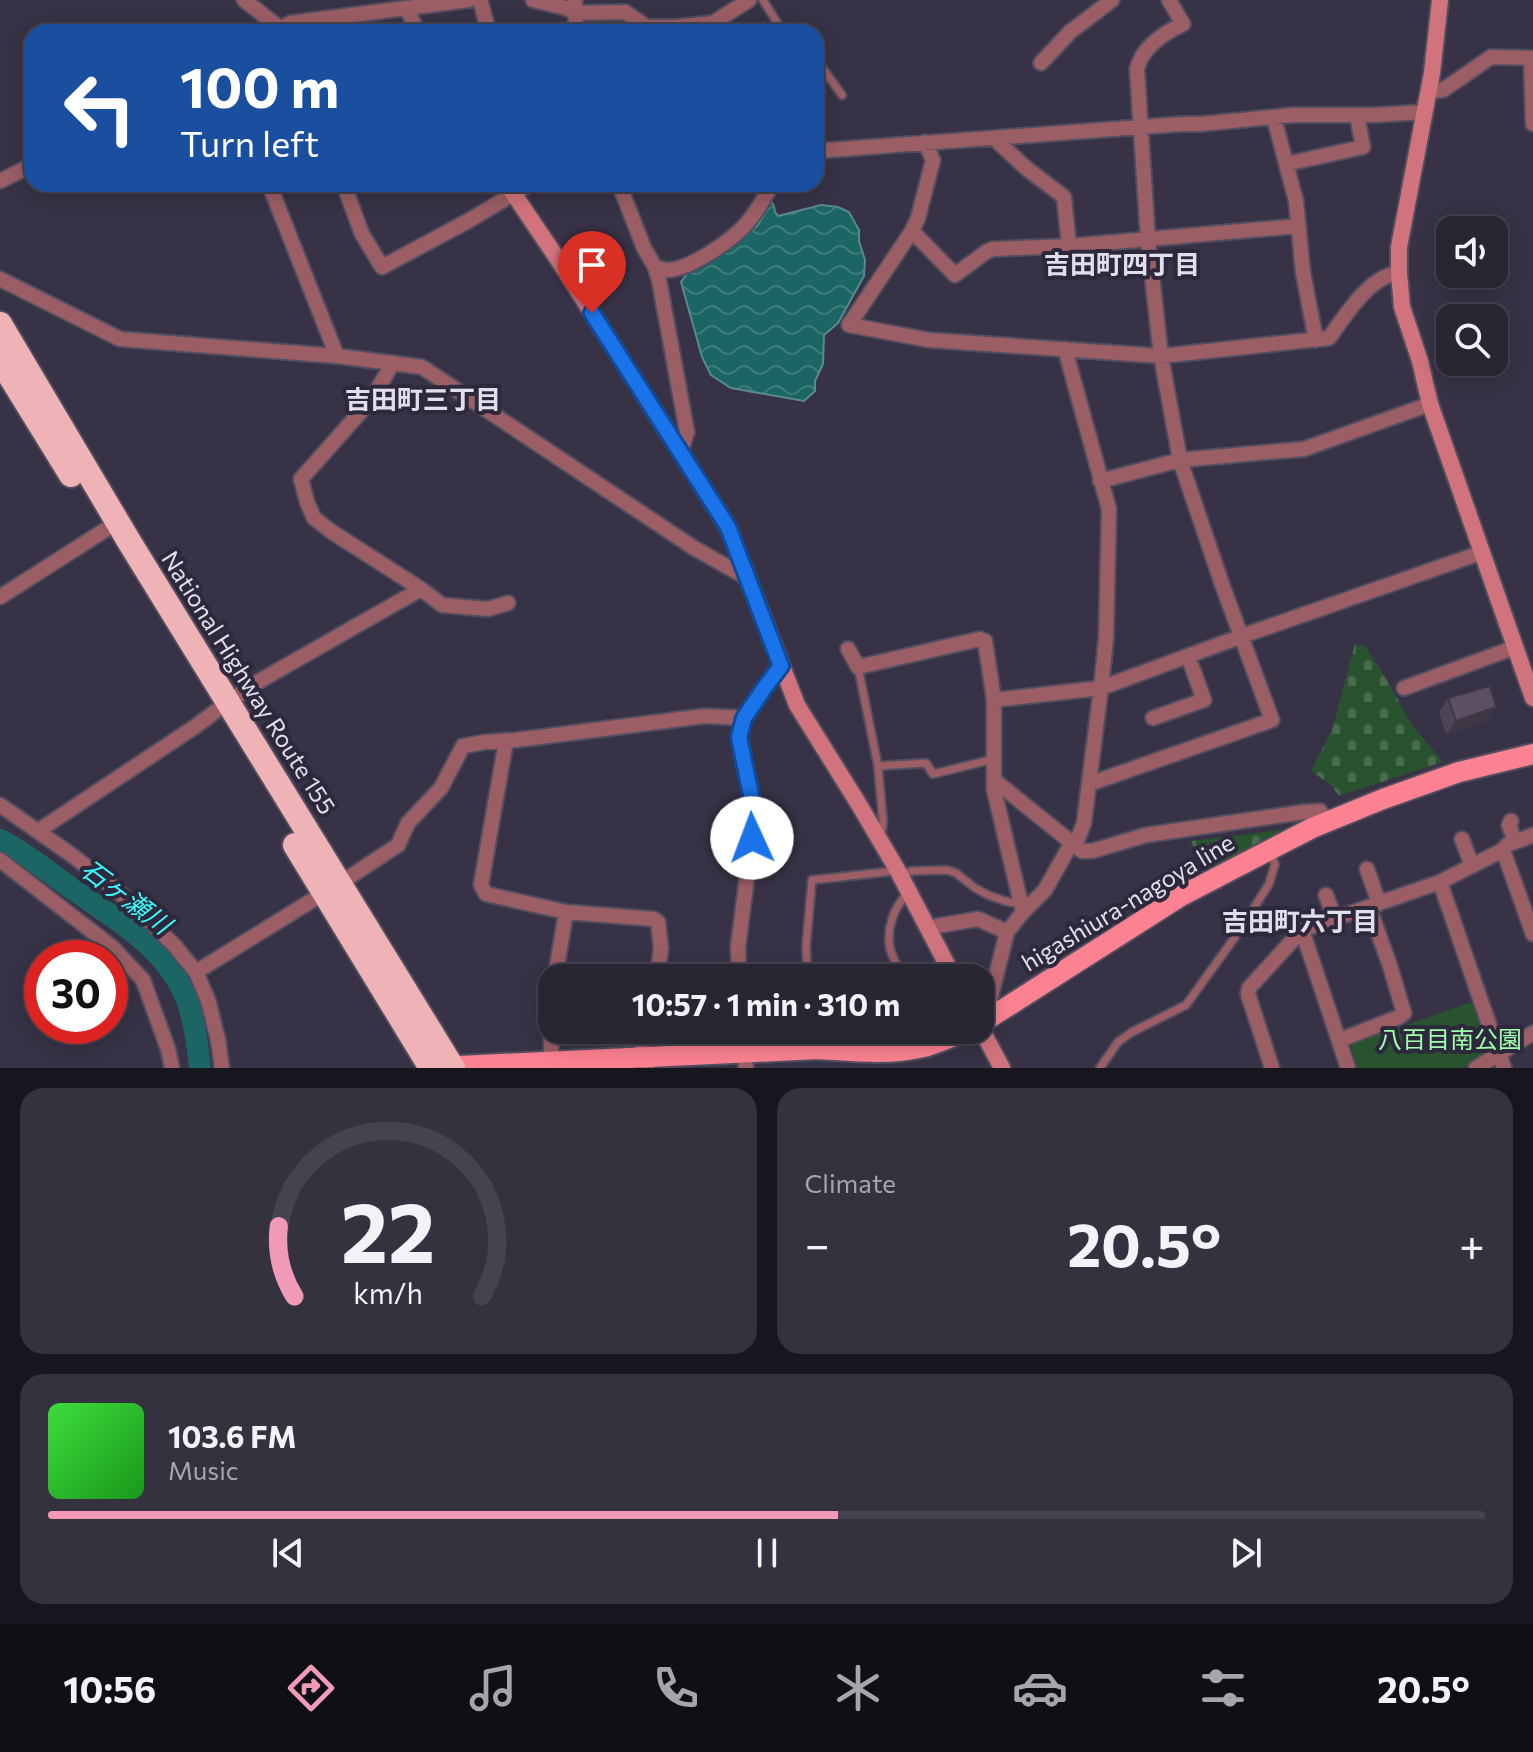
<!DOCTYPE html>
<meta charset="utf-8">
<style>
body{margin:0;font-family:Commissioner,"Noto Sans JP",sans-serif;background:#353240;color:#f1f3f6;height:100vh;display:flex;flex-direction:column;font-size:30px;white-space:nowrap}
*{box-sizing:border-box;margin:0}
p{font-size:26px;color:#a5a5ac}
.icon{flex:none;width:44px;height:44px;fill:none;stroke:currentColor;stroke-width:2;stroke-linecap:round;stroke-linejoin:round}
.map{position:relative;height:1068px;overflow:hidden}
.details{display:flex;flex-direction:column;gap:20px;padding:20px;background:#17151d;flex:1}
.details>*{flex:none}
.banner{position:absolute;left:24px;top:24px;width:800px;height:168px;border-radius:24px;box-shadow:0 4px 20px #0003,0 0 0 2px #45434f;background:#1a4fa0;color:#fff;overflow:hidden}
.controls{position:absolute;left:1436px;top:216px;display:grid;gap:16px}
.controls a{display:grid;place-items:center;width:72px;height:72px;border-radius:16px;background:#292634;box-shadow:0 4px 20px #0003,0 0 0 2px #45434f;font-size:40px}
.speed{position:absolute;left:24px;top:940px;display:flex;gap:16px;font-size:40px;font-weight:700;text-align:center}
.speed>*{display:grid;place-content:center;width:104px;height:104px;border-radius:50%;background:#292634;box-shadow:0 4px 20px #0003,0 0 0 2px #45434f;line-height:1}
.speed .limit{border:12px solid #d22;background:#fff;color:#111}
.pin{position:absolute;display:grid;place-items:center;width:68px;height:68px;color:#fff;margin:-82px -34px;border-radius:50% 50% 50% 0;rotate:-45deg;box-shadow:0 0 8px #0007}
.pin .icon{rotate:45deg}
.me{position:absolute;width:88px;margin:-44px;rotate:358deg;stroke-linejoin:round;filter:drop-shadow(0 0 6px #0008)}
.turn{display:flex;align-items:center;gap:28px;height:168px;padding:0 24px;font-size:36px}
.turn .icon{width:104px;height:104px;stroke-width:2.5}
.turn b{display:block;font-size:56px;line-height:68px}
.big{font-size:60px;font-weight:700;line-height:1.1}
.details .tile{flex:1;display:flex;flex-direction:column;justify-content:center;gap:12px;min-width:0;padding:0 28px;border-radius:24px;background:#353240}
.details .dial{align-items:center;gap:0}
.dial svg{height:208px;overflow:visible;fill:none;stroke:#45434f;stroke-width:7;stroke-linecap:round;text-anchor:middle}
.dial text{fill:#f1f3f6;stroke:none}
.song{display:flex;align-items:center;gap:24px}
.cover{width:96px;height:96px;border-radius:12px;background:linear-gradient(135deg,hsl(120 70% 55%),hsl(120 70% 35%))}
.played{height:8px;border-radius:4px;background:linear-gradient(90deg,#f09ab7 55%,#45434f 55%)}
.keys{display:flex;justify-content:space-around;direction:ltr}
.heat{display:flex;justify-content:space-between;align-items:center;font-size:44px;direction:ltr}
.details .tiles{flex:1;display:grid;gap:20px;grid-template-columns:1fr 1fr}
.tile:last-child{grid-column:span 2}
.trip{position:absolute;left:538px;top:964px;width:456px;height:80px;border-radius:24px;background:#292634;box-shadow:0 4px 20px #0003,0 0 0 2px #45434f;font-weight:700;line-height:80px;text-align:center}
.menu{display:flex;height:128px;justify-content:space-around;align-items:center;background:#100f15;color:#a5a5ac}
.menu .icon{width:56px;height:56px}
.menu .on{color:#f09ab7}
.menu b{font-size:36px;color:#f1f3f6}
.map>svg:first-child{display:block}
.green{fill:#29522f}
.cemetery{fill:url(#cemetery-stones)}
.water{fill:url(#water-waves);stroke:#578a8e;stroke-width:2}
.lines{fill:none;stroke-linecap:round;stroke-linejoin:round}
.river{stroke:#1c6565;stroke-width:22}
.lane-casing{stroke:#524e60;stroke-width:11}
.street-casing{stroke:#524e60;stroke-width:18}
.secondary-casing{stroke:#524e60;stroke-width:20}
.primary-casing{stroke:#524e60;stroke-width:24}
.highway-casing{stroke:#524e60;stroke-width:28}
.lane{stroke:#9a5e64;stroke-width:7}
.street{stroke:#9a5e64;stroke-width:14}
.secondary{stroke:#d1737d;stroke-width:16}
.primary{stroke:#fc8291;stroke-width:20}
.highway{stroke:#eeb2b7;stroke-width:24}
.wall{fill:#4d4455}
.shaded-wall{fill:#3f3745}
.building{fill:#5a4f63;stroke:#3f3745;stroke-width:2}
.route-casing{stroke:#114b97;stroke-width:20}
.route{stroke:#1a73e8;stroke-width:14}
.labels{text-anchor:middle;stroke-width:8;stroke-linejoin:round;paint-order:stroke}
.street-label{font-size:24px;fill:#e2dfec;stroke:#2d283b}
.park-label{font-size:24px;fill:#9ffeab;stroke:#2d283b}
.neighbourhood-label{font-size:26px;font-weight:bold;fill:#e2dfec;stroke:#2d283b}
.water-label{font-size:26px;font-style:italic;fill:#36fcfd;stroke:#2d283b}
</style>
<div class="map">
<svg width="1533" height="1068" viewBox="0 0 1533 1068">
<defs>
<pattern id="cemetery-stones" width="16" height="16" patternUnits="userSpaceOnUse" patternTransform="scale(2)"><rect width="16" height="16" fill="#29522f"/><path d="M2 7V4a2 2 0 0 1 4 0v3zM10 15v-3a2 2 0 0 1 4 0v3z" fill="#486a4d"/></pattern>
<pattern id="water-waves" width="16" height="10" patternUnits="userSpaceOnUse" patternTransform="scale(2)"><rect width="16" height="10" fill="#1c6565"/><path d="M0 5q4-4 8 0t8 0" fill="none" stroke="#3d7b7b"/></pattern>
</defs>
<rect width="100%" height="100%" fill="#373245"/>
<path class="green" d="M1472 1002 1489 1048 1487 1054 1464 1068H1357L1351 1047 1354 1043Z"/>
<path class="cemetery" d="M1355 644 1365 646 1388 682 1412 725 1443 762 1339 796 1331 785 1311 771 1332 730Z
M1305 827 1206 875 1191 841Z"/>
<path class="water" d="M771 201 774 206 775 212 778 216 821 205 838 207 849 212 859 230V241L865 260 864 276 838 323 824 335 823 364 815 381V391L804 401 731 388 711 375 702 357 681 282 689 271 725 250 758 225Z"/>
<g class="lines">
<path class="river" d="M0 840C25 852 48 872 71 888 118 921 176 953 191 1013 196 1031 198 1050 200 1068"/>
<defs>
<path id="lane" d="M763 0 783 32
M816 59 842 95
M858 667 878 766 883 822 882 829 876 834
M878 766 926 763 933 774 994 759
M901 876 911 871 947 870 956 873 975 888 988 895 1005 901 1020 904
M808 978 806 947 812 880 895 871
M903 978C899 968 892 958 890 948 886 928 894 907 908 893
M816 1030 818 1047
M1100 1068 1118 1042 1132 1032 1186 1005 1238 933 1269 884 1275 864 1270 852"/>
<path id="street" d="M244 0 285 32
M480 0 489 32
M533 0 566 8 576 13 625 12 647 27H675L713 23 749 0
M575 0 576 32
M407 9 418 32
M272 32 281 29 290 23 469 0
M1531 58 1533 124
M1041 63 1070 32 1112 0
M1428 91 1443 90 1491 57 1533 58
M1274 118 1296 201 1303 273 1316 340
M998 138 999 143 1026 168 1064 197 1069 246
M925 142 933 160 918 218 912 231 849 325 929 340 1161 356 1329 338C1345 316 1370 275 1399 273
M816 151 1181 124H1201L1293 115H1373L1425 112
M1286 164 1363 147 1357 115
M0 181 32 165
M269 184 337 356
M341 184 345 188 362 234 382 267 468 221 530 184
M619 184 644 248 655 267C659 268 663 270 667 270 690 270 734 239 748 222 758 210 765 197 772 184
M912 231 955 275 986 252 993 249 1069 246 1298 226
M655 267 659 280 687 432 681 451
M0 279 120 339 337 356 422 367 694 548 749 579
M1065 349 1109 509 1106 639 1101 688 1084 823 1075 846
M393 363 371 400 301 479 307 502 314 518 332 532 421 589 442 605 488 609 508 603
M1100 481 1180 460 1304 449 1430 404
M0 597 105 530
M848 649 858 667 980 639 985 641 994 700V790L1023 912 1007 932 990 1000 995 1015
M1404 688 1516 647
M994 700 1101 688 1242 636 1483 552
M227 703 256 683 421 589
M1153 718 1204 700 1188 656
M506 741 481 885 486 894 566 912 654 919 658 922 661 948 657 978
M994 780 1082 851H1092L1146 835 1304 812 1320 811 1325 822
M1089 784 1272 720 1223 587 1180 460 1161 356 1148 240 1137 69C1142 47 1164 33 1183 24L1169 0
M0 805 73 856 121 894 174 945 196 972 208 1000 218 1040 222 1068
M1511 821 1509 825 1515 842
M38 831 196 726 216 711
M1462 839 1472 866
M1503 850 1533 934
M0 860 112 947 143 980 168 1049 172 1068
M1367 869 1379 903
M1440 882 1504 1068
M339 884 398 845 408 823 441 788 463 746 485 742 516 740 705 716 744 718
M1326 895 1335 919
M1023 912 1045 890 1071 844
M929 930 937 926 978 919 1007 932
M1302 930 1348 1068
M196 972 324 893
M555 978 566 912
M739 978 738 947 752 838 751 795 739 737 744 718 765 687 781 666
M742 1030 746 1068
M1340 1040 1399 1017 1404 1013 1390 966 1369 907
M551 1062 552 995
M647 1068 641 1052 647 1030
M1272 1068 1248 994 1249 988 1302 930 1440 882 1503 850 1507 845 1533 835
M1476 1068 1533 1033"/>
<path id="secondary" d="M1440 0 1432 73 1399 247V273L1402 307 1420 361 1430 404 1533 698
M507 184 557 258 728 527 797 705 858 803 898 871 954 978
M980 1027 1002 1068"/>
<path id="primary" d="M980 1024 1181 896 1312 828 1383 799 1459 772 1533 754
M439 1067 818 1049C852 1051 887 1055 919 1048 936 1045 951 1037 967 1030"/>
<path id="highway" d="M0 324 130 543 453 1068
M0 360 71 475
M295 845 431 1068"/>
</defs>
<use href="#lane" class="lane-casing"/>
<use href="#street" class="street-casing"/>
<use href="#secondary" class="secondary-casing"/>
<use href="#primary" class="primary-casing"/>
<use href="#highway" class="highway-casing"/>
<use href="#lane" class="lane"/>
<use href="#street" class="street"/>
<use href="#secondary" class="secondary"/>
<use href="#primary" class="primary"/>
<use href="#highway" class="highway"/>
</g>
<path class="wall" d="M1448 698 1486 721 1446 735 1439 712Z"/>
<path class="shaded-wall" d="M1496 707 1486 721 1446 735 1456 721Z"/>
<path class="building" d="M1490 686 1496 707 1456 721 1448 698Z"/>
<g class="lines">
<defs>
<path id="route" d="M592 313 728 527 781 666 765 687 744 718 739 737 751 795 752 838"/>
</defs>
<use href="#route" class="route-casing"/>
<use href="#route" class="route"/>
</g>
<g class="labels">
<g class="street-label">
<text transform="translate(248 683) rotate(58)" y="8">National Highway Route 155</text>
<text transform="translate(1128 903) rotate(-31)" y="8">higashiura-nagoya line</text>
</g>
<g class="park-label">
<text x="1450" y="1048">八百目南公園</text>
</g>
<g class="neighbourhood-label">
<text x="1122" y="274">吉田町四丁目</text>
<text x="423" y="409">吉田町三丁目</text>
<text x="1300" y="931">吉田町六丁目</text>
</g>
<g class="water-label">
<text transform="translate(126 897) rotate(37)" y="9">石ヶ瀬川</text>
</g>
</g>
</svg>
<div class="controls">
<a><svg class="icon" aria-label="sound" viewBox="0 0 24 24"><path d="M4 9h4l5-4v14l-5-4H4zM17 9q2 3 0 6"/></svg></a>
<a><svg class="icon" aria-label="search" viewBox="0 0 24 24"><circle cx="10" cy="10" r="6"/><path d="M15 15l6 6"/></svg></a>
</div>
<div class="speed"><div class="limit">30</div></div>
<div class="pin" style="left:592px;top:313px;background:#d93025"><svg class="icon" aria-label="arrive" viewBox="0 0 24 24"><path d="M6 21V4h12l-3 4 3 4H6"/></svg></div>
<svg class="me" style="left:752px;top:838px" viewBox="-20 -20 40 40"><circle r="19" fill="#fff"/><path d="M0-13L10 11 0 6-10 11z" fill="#1a73e8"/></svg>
<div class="trip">10:57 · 1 min · 310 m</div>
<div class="banner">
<div class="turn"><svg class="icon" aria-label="left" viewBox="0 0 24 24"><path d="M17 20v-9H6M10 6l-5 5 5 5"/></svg><div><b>100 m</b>Turn left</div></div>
</div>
</div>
<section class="details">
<div class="tiles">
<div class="tile dial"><svg viewBox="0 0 100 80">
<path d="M14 69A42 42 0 1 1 86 69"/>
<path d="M14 69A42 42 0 0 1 8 42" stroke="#f09ab7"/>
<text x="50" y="56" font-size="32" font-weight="700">22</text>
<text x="50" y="72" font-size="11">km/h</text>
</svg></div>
<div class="tile"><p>Climate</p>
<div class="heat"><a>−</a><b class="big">20.5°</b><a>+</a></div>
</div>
<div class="tile">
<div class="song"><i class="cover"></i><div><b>103.6 FM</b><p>Music</p></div></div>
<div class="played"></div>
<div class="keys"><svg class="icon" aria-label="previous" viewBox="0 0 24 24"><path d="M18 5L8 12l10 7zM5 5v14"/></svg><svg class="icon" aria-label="pause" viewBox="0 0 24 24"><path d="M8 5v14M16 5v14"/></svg><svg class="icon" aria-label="next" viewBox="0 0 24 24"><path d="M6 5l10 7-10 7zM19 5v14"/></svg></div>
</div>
</div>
</section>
<nav class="menu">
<b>10:56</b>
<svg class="icon on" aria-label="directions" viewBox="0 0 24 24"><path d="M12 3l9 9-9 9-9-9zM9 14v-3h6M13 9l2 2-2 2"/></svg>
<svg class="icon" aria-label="music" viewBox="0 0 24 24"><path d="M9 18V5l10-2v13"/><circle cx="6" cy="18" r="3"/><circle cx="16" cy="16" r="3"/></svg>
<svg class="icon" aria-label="phone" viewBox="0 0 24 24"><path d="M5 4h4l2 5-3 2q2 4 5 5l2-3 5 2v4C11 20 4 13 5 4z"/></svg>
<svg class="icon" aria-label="climate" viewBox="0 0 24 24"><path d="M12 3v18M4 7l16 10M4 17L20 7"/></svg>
<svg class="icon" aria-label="car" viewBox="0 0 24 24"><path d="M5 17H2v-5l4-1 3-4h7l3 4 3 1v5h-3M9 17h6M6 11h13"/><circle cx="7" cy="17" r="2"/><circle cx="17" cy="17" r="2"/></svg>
<svg class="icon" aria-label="filters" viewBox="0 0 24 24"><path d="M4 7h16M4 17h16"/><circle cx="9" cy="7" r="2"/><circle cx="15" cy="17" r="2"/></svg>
<b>20.5°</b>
</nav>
